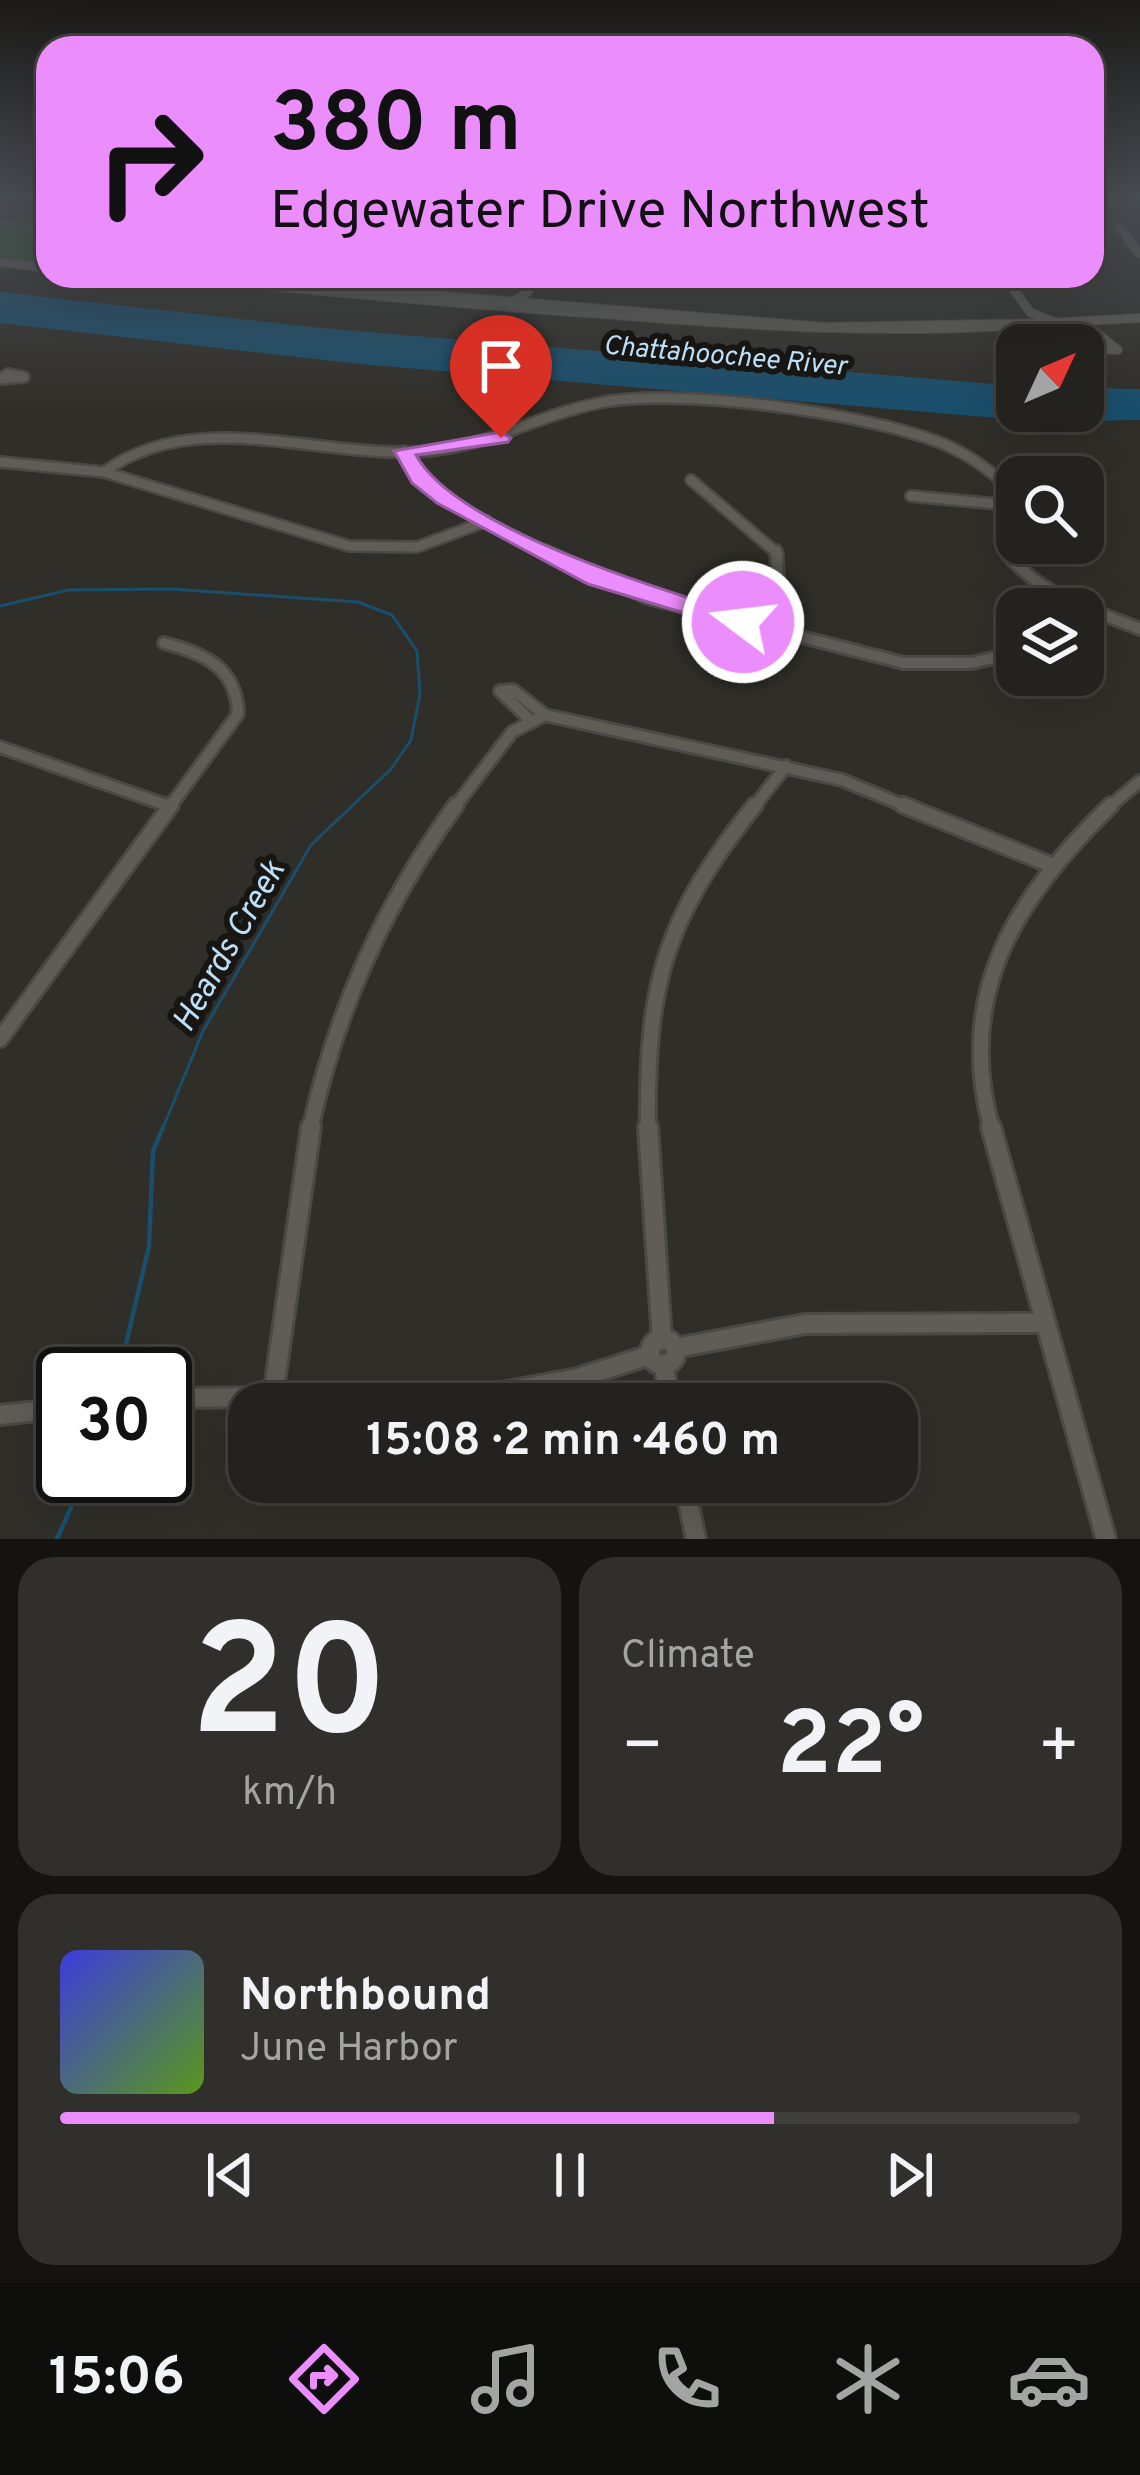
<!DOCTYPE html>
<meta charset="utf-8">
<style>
body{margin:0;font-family:Overpass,sans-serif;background:#302f2b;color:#f1f3f6;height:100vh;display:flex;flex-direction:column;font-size:45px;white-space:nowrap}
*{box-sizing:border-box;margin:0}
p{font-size:39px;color:#a3a4a4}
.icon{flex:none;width:66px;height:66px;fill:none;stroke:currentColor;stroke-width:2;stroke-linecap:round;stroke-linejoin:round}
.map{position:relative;height:1539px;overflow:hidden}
.panel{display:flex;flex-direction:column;gap:18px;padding:18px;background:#141310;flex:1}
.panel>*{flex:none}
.banner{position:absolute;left:36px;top:36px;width:1068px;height:252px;border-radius:36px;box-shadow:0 12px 48px #0002,0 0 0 3px #413f3c;background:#eb8dfc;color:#111;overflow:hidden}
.needle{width:78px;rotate:46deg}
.tools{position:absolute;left:996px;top:324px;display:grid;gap:24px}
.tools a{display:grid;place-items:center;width:108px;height:108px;border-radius:24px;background:#24221e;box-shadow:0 12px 48px #0002,0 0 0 3px #413f3c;font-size:60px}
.speed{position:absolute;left:36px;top:1347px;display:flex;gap:24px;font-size:60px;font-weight:700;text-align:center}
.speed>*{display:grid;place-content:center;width:156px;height:156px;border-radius:50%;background:#24221e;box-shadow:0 12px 48px #0002,0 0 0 3px #413f3c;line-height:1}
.speed .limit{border:6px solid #111;border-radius:18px;background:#fff;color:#111}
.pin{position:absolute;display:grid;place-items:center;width:102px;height:102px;color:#fff;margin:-123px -51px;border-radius:50% 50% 50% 0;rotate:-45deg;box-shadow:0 0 12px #0007}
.pin .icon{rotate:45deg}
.me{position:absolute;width:132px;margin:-66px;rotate:285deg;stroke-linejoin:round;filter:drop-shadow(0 0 9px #0008)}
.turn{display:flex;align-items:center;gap:42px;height:252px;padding:0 36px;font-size:54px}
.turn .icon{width:156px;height:156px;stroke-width:2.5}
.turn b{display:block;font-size:84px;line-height:102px}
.big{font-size:90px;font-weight:700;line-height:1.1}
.panel .tile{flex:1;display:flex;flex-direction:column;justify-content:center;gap:18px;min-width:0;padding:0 42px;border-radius:36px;background:#302f2b}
.panel .dial{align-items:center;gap:0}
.dial b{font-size:156px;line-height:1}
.song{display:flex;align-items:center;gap:36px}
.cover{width:144px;height:144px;border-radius:18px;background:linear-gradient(135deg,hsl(240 70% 55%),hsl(90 70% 35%))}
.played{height:12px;border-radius:6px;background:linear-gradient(90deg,#eb8dfc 70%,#413f3c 70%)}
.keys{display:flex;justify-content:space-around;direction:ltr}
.heat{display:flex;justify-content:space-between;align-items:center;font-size:66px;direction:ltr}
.panel .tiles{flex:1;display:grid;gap:18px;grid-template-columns:1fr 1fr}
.tile:last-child{grid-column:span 2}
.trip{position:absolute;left:228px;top:1383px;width:690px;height:120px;border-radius:36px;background:#24221e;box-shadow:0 12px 48px #0002,0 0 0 3px #413f3c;font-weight:700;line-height:120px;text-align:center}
.menu{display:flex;height:192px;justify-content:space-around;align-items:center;background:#0e0e0c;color:#a3a4a4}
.menu .icon{width:84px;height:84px}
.menu .selected{color:#eb8dfc}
.menu b{font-size:54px;color:#f1f3f6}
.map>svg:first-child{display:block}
.green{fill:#2e582c}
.water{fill:#194f6d}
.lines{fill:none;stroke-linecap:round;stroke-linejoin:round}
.stream-far1{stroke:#194f6d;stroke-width:3}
.stream{stroke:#194f6d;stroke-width:4.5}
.minor-far4-casing{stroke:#4b4945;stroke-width:10}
.minor-far3-casing{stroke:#4b4945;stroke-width:14}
.minor-far2-casing{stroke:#4b4945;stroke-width:16}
.minor-far1-casing{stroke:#4b4945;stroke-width:20}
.minor-casing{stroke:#4b4945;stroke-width:24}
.minor-far4{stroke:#5f5d56;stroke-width:8}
.minor-far3{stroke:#5f5d56;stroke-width:9}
.minor-far2{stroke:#5f5d56;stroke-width:10}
.minor-far1{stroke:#5f5d56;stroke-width:14}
.minor{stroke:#5f5d56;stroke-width:18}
.route{fill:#eb8dfc;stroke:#995ca4;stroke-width:3}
.labels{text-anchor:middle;stroke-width:12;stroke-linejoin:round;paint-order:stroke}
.far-water-label{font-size:27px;font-style:italic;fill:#bde0f8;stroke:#171613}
.water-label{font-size:33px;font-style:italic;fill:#bde0f8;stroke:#171613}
</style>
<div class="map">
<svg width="1140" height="1539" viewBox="0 0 1140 1539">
<rect width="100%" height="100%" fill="#302e28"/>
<path class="green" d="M48 218V266L0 260V219Z"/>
<path class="water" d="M0 292 321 328 1017 386V411H1083V388L1140 389V420L1045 422 360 364 0 323Z"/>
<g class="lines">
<path class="stream-far1" d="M0 606 68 590 171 589 358 602 392 615 417 651 420 694 411 740 391 769 311 845 203 1031 162 1130"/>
<path class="stream" d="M119 1374 149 1246 153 1151 163 1127
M57 1539 85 1476"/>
<defs>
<path id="minor-far4" d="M1120 228 1140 254
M0 262 48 268
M166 276C311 291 456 304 601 314 751 326 896 336 1046 323L825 327 202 276
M1014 276 1012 287 1030 312 1054 322
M510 303 527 293 536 276
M1083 322 1118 350 1097 349 1111 345
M1046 323 1140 318"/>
<path id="minor-far3" d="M8 374 24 377 1 379Z
M404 451C433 505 498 526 550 554
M0 462 104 472 349 546 417 547 487 521
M104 472C192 407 314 456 415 452 486 449 533 416 599 403 679 387 865 413 941 443 968 454 988 468 1009 488L1001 535 1007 554
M691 480 778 554
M911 496 1008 505"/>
<path id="minor-far2" d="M545 551 648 598 904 663H972L1017 652
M1005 551C1037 594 1092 610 1140 629
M743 623 778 579 776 551
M164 643C204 653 237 668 238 714L169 808
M529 719 500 691 513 690 545 715
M0 747 166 805
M454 808 512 732 545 715 842 780 910 808
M753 808 786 766
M1108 808 1140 781"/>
<path id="minor-far1" d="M903 805 1051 865
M0 1039 171 805
M310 1130C336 1010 384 904 456 805
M648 1130C646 984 664 919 755 805
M992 1130C954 995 1015 898 1111 805"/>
<path id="minor" d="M648 1127 662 1340
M991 1127 1106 1539
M650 1352a13 13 0 1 1 26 0a13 13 0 1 1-26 0Z
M676 1348 805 1324 1046 1323
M664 1364 669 1404
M273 1396 311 1127
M165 1398 486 1395 578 1378 650 1355
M0 1415 63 1408
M684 1482 696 1539"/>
</defs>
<use href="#minor-far4" class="minor-far4-casing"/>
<use href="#minor-far3" class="minor-far3-casing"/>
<use href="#minor-far2" class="minor-far2-casing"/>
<use href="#minor-far1" class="minor-far1-casing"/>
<use href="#minor" class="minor-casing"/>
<use href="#minor-far4" class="minor-far4"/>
<use href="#minor-far3" class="minor-far3"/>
<use href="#minor-far2" class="minor-far2"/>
<use href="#minor-far1" class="minor-far1"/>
<use href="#minor" class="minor"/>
</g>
<linearGradient id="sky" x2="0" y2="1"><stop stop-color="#1a1916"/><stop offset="0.48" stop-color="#484c53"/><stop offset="1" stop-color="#484c53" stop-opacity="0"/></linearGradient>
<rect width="1140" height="412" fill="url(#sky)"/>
<path class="route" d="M501 432 511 438 508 442 416 455C457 530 670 593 751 617V628H734L588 584 437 503 412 483 394 451Z"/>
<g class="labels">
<g class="far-water-label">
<text transform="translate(725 355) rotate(5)" y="9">Chattahoochee River</text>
</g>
<g class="water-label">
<text transform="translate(227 945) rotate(-60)" y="12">Heards Creek</text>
</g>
</g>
</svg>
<div class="tools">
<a><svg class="needle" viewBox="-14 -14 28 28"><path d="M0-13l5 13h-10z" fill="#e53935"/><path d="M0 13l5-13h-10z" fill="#a3a4a4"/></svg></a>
<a><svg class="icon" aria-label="search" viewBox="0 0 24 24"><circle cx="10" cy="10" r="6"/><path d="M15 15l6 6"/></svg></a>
<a><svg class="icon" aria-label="layers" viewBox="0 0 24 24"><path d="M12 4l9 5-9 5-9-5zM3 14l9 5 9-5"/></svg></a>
</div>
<div class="speed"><div class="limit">30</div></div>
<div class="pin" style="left:501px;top:438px;background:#d93025"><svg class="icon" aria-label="arrive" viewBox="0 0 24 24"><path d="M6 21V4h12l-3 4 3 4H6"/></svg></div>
<svg class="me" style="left:743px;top:622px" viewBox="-20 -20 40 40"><circle r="17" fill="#eb8dfc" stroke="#fff" stroke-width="3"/><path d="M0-11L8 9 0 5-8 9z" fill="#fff"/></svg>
<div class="trip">15:08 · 2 min · 460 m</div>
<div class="banner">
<div class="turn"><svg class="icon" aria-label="right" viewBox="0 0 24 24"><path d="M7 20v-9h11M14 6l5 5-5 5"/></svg><div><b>380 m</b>Edgewater Drive Northwest</div></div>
</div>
</div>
<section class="panel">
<div class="tiles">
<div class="tile dial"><b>20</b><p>km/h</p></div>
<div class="tile"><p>Climate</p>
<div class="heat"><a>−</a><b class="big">22°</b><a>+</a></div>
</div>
<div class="tile">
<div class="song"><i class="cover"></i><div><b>Northbound</b><p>June Harbor</p></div></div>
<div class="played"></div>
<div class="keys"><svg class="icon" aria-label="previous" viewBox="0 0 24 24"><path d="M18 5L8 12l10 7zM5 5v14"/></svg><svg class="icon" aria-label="pause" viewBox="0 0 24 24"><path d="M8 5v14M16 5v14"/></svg><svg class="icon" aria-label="next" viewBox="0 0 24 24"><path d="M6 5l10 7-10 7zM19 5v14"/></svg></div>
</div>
</div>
</section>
<nav class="menu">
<b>15:06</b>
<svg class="icon selected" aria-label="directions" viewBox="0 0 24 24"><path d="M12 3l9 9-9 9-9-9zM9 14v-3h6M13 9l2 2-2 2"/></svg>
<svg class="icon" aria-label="music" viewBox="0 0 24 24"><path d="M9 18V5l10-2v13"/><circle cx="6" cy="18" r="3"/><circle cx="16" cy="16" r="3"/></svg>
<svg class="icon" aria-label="phone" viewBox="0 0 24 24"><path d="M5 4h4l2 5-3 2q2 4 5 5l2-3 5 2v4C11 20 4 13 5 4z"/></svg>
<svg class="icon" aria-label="climate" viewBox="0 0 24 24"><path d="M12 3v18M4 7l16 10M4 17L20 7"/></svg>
<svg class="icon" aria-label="car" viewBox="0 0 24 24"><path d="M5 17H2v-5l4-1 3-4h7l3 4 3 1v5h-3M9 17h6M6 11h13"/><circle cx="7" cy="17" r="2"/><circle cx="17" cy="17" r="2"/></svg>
</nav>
